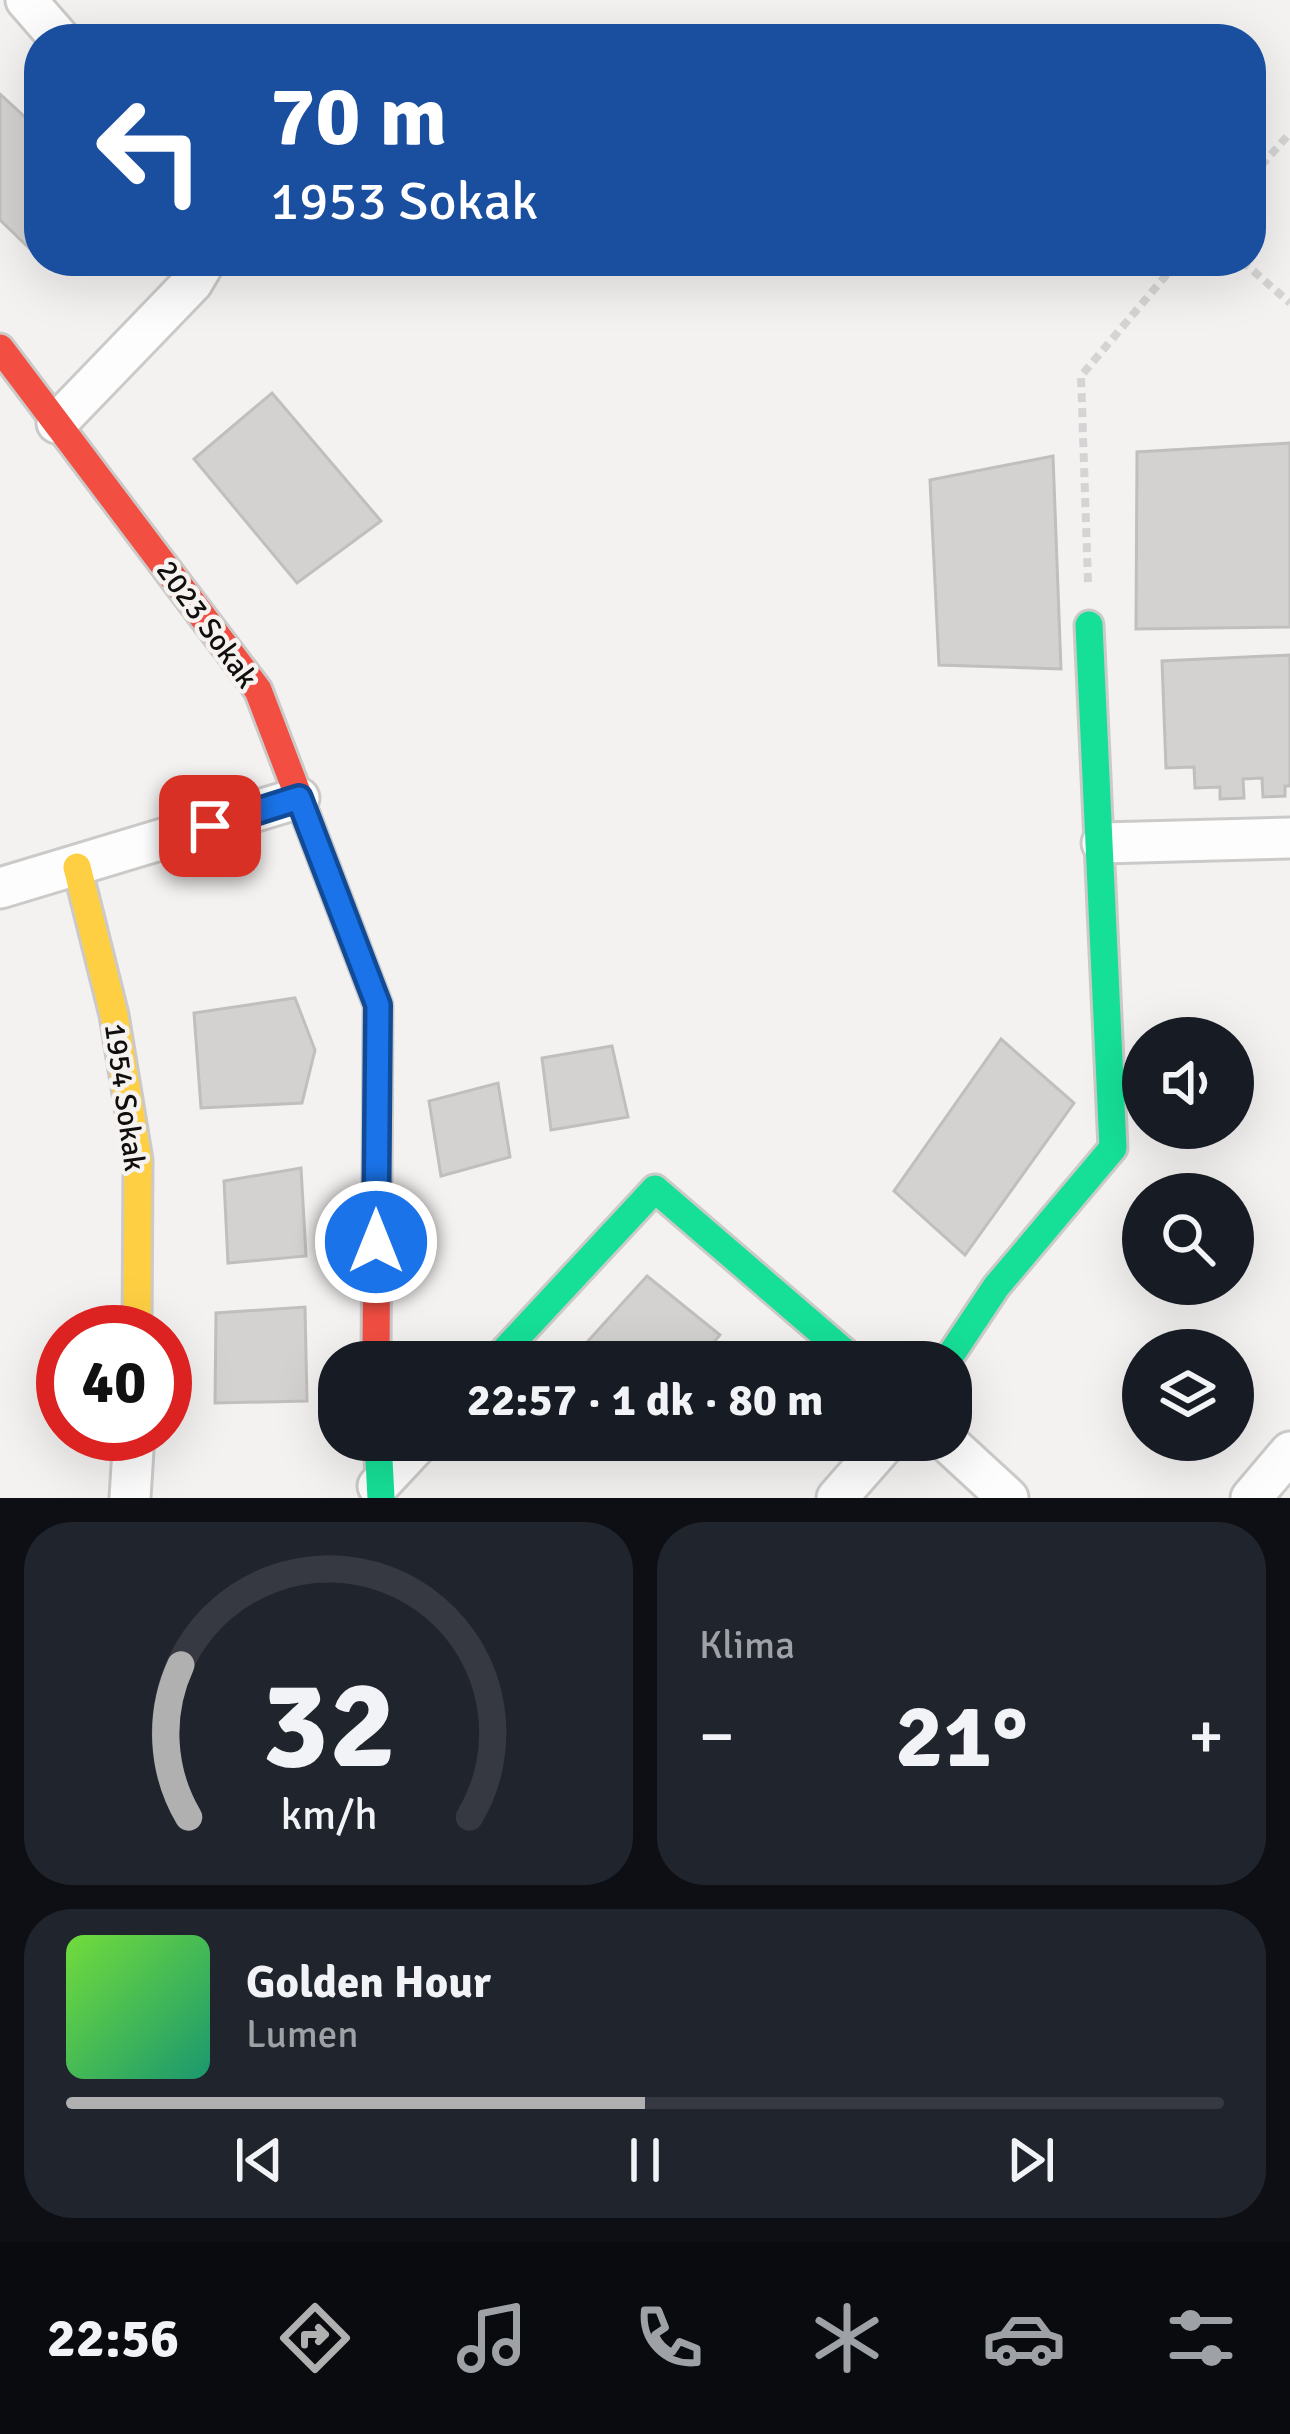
<!DOCTYPE html>
<html lang="tr">
<meta charset="utf-8">
<style>
body{margin:0;font-family:Signika,sans-serif;background:#20242c;color:#f1f3f6;height:100vh;display:flex;flex-direction:column;font-size:45px;white-space:nowrap}
*{box-sizing:border-box;margin:0}
p{font-size:39px;color:#9ea1a6}
.icon{flex:none;width:66px;height:66px;fill:none;stroke:currentColor;stroke-width:2;stroke-linecap:round;stroke-linejoin:round}
.map{position:relative;height:1498px;overflow:hidden}
.drawer{display:flex;flex-direction:column;gap:24px;padding:24px;background:#0d0f14;flex:1}
.drawer>*{flex:none}
.hud{position:absolute;left:24px;top:24px;width:1242px;height:252px;border-radius:48px;box-shadow:0 12px 48px #0002;background:#1a4fa0;color:#fff;overflow:hidden}
.buttons{position:absolute;left:1122px;top:1017px;display:grid;gap:24px}
.buttons a{display:grid;place-items:center;width:132px;height:132px;border-radius:50%;background:#171b24;box-shadow:0 12px 48px #0002;font-size:60px}
.speed{position:absolute;left:36px;top:1305px;display:flex;gap:24px;font-size:60px;font-weight:700;text-align:center}
.speed>*{display:grid;place-content:center;width:156px;height:156px;border-radius:50%;background:#171b24;box-shadow:0 12px 48px #0002;line-height:1}
.speed .limit{border:18px solid #d22;background:#fff;color:#111}
.pin{position:absolute;display:grid;place-items:center;width:102px;height:102px;color:#fff;margin:-51px;border-radius:24px;box-shadow:0 6px 18px #0006}
.me{position:absolute;width:132px;margin:-66px;rotate:0deg;stroke-linejoin:round;filter:drop-shadow(0 0 9px #0008)}
.turn{display:flex;align-items:center;gap:42px;height:252px;padding:0 48px;font-size:54px}
.turn .icon{width:156px;height:156px;stroke-width:2.5}
.turn b{display:block;font-size:84px;line-height:102px}
.big{font-size:90px;font-weight:700;line-height:1.1}
.drawer .widget{flex:1;display:flex;flex-direction:column;justify-content:center;gap:18px;min-width:0;padding:0 42px;border-radius:48px;background:#20242c}
.drawer .dial{align-items:center;gap:0}
.dial svg{height:312px;overflow:visible;fill:none;stroke:#363941;stroke-width:7;stroke-linecap:round;text-anchor:middle}
.dial text{fill:#f1f3f6;stroke:none}
.song{display:flex;align-items:center;gap:36px}
.cover{width:144px;height:144px;border-radius:18px;background:linear-gradient(135deg,hsl(100 70% 55%),hsl(160 70% 35%))}
.played{height:12px;border-radius:6px;background:linear-gradient(90deg,#b0b0b1 50%,#363941 50%)}
.keys{display:flex;justify-content:space-around;direction:ltr}
.heat{display:flex;justify-content:space-between;align-items:center;font-size:66px;direction:ltr}
.drawer .tiles{flex:1;display:grid;gap:24px;grid-template-columns:1fr 1fr}
.widget:last-child{grid-column:span 2}
.trip{position:absolute;left:318px;top:1341px;width:654px;height:120px;border-radius:48px;background:#171b24;box-shadow:0 12px 48px #0002;font-weight:700;line-height:120px;text-align:center}
.tabs{display:flex;height:192px;justify-content:space-around;align-items:center;background:#090b0e;color:#9ea1a6}
.tabs .icon{width:84px;height:84px}
.tabs .active{color:#b0b0b1}
.tabs b{font-size:54px;color:#f1f3f6}
.map>svg:first-child{display:block}
.building{fill:#d3d2d1;stroke:#c0bfbe;stroke-width:3}
.lines{fill:none;stroke-linecap:round;stroke-linejoin:round}
.street-casing{stroke:#cbcac9;stroke-width:45}
.fast-casing{stroke:#cbcac9;stroke-width:33}
.slow-casing{stroke:#cbcac9;stroke-width:33}
.jam-casing{stroke:#cbcac9;stroke-width:33}
.path{stroke:#d5d4d4;stroke-width:8;stroke-dasharray:9 6;stroke-linecap:butt}
.street{stroke:#fdfdfd;stroke-width:39}
.fast{stroke:#16e098;stroke-width:27}
.slow{stroke:#ffcf43;stroke-width:27}
.jam{stroke:#f24e42;stroke-width:27}
.route-casing{stroke:#114b97;stroke-width:30}
.route{stroke:#1a73e8;stroke-width:21}
.labels{text-anchor:middle;stroke-width:9;stroke-linejoin:round;paint-order:stroke}
.street-label{font-size:30px;fill:#100f0e;stroke:#f5f2f0}
</style>
<div class="map">
<svg width="1290" height="1498" viewBox="0 0 1290 1498">
<rect width="100%" height="100%" fill="#f4f2f1"/>
<path class="building" d="M0 94 39 130V238L29 248 0 220Z
M272 393 381 521 297 583 194 459Z
M1290 443V627L1136 629 1137 452Z
M1053 456 1061 669 939 665 930 480Z
M1290 655V786H1285V796L1263 797 1262 778 1243 779 1244 798 1220 799V787L1195 788 1194 767 1166 768 1162 661Z
M295 998 315 1050 302 1103 201 1108 194 1013Z
M1001 1039 1074 1103 965 1255 894 1191Z
M612 1046 628 1117 551 1130 542 1058Z
M498 1083 510 1157 441 1176 429 1101Z
M301 1168 306 1256 228 1263 224 1181Z
M647 1276 720 1335 697 1362H569Z
M305 1307 307 1401 215 1403 216 1313Z"/>
<g class="lines">
<defs>
<path id="street" d="M26 0 60 39
M57 423 192 283 205 261
M1102 843 1290 838
M0 888 299 798
M945 1440 1008 1498
M378 1486 421 1440
M130 1498 134 1434
M837 1498 888 1440
M1251 1498 1290 1452"/>
<path id="fast" d="M494 1362 655 1189 856 1362
M946 1362 996 1287 1113 1148 1089 625
M378 1440 381 1498"/>
<path id="slow" d="M77 867 114 1015 138 1160 137 1332"/>
<path id="jam" d="M0 348 258 690 378 1005 376 1362"/>
</defs>
<use href="#street" class="street-casing"/>
<use href="#fast" class="fast-casing"/>
<use href="#slow" class="slow-casing"/>
<use href="#jam" class="jam-casing"/>
<path class="path" d="M1251 177 1290 133
M1242 261 1290 303
M1088 582 1081 376 1178 261"/>
<use href="#street" class="street"/>
<use href="#fast" class="fast"/>
<use href="#slow" class="slow"/>
<use href="#jam" class="jam"/>
</g>
<g class="lines">
<defs>
<path id="route" d="M210 826 299 798 378 1005 376 1242"/>
</defs>
<use href="#route" class="route-casing"/>
<use href="#route" class="route"/>
</g>
<g class="labels">
<g class="street-label">
<text transform="translate(207 624) rotate(54)" y="10">2023 Sokak</text>
<text transform="translate(125 1097) rotate(82)" y="10">1954 Sokak</text>
</g>
</g>
</svg>
<div class="buttons">
<a><svg class="icon" aria-label="sound" viewBox="0 0 24 24"><path d="M4 9h4l5-4v14l-5-4H4zM17 9q2 3 0 6"/></svg></a>
<a><svg class="icon" aria-label="search" viewBox="0 0 24 24"><circle cx="10" cy="10" r="6"/><path d="M15 15l6 6"/></svg></a>
<a><svg class="icon" aria-label="layers" viewBox="0 0 24 24"><path d="M12 4l9 5-9 5-9-5zM3 14l9 5 9-5"/></svg></a>
</div>
<div class="speed"><div class="limit">40</div></div>
<div class="pin" style="left:210px;top:826px;background:#d93025"><svg class="icon" aria-label="arrive" viewBox="0 0 24 24"><path d="M6 21V4h12l-3 4 3 4H6"/></svg></div>
<svg class="me" style="left:376px;top:1242px" viewBox="-20 -20 40 40"><circle r="17" fill="#1a73e8" stroke="#fff" stroke-width="3"/><path d="M0-11L8 9 0 5-8 9z" fill="#fff"/></svg>
<div class="trip">22:57 · 1 dk · 80 m</div>
<div class="hud">
<div class="turn"><svg class="icon" aria-label="left" viewBox="0 0 24 24"><path d="M17 20v-9H6M10 6l-5 5 5 5"/></svg><div><b>70 m</b>1953 Sokak</div></div>
</div>
</div>
<section class="drawer">
<div class="tiles">
<div class="widget dial"><svg viewBox="0 0 100 80">
<path d="M14 69A42 42 0 1 1 86 69"/>
<path d="M14 69A42 42 0 0 1 12 30" stroke="#b0b0b1"/>
<text x="50" y="56" font-size="32" font-weight="700">32</text>
<text x="50" y="72" font-size="11">km/h</text>
</svg></div>
<div class="widget"><p>Klima</p>
<div class="heat"><a>−</a><b class="big">21°</b><a>+</a></div>
</div>
<div class="widget">
<div class="song"><i class="cover"></i><div><b>Golden Hour</b><p>Lumen</p></div></div>
<div class="played"></div>
<div class="keys"><svg class="icon" aria-label="previous" viewBox="0 0 24 24"><path d="M18 5L8 12l10 7zM5 5v14"/></svg><svg class="icon" aria-label="pause" viewBox="0 0 24 24"><path d="M8 5v14M16 5v14"/></svg><svg class="icon" aria-label="next" viewBox="0 0 24 24"><path d="M6 5l10 7-10 7zM19 5v14"/></svg></div>
</div>
</div>
</section>
<nav class="tabs">
<b>22:56</b>
<svg class="icon active" aria-label="directions" viewBox="0 0 24 24"><path d="M12 3l9 9-9 9-9-9zM9 14v-3h6M13 9l2 2-2 2"/></svg>
<svg class="icon" aria-label="music" viewBox="0 0 24 24"><path d="M9 18V5l10-2v13"/><circle cx="6" cy="18" r="3"/><circle cx="16" cy="16" r="3"/></svg>
<svg class="icon" aria-label="phone" viewBox="0 0 24 24"><path d="M5 4h4l2 5-3 2q2 4 5 5l2-3 5 2v4C11 20 4 13 5 4z"/></svg>
<svg class="icon" aria-label="climate" viewBox="0 0 24 24"><path d="M12 3v18M4 7l16 10M4 17L20 7"/></svg>
<svg class="icon" aria-label="car" viewBox="0 0 24 24"><path d="M5 17H2v-5l4-1 3-4h7l3 4 3 1v5h-3M9 17h6M6 11h13"/><circle cx="7" cy="17" r="2"/><circle cx="17" cy="17" r="2"/></svg>
<svg class="icon" aria-label="filters" viewBox="0 0 24 24"><path d="M4 7h16M4 17h16"/><circle cx="9" cy="7" r="2"/><circle cx="15" cy="17" r="2"/></svg>
</nav>
